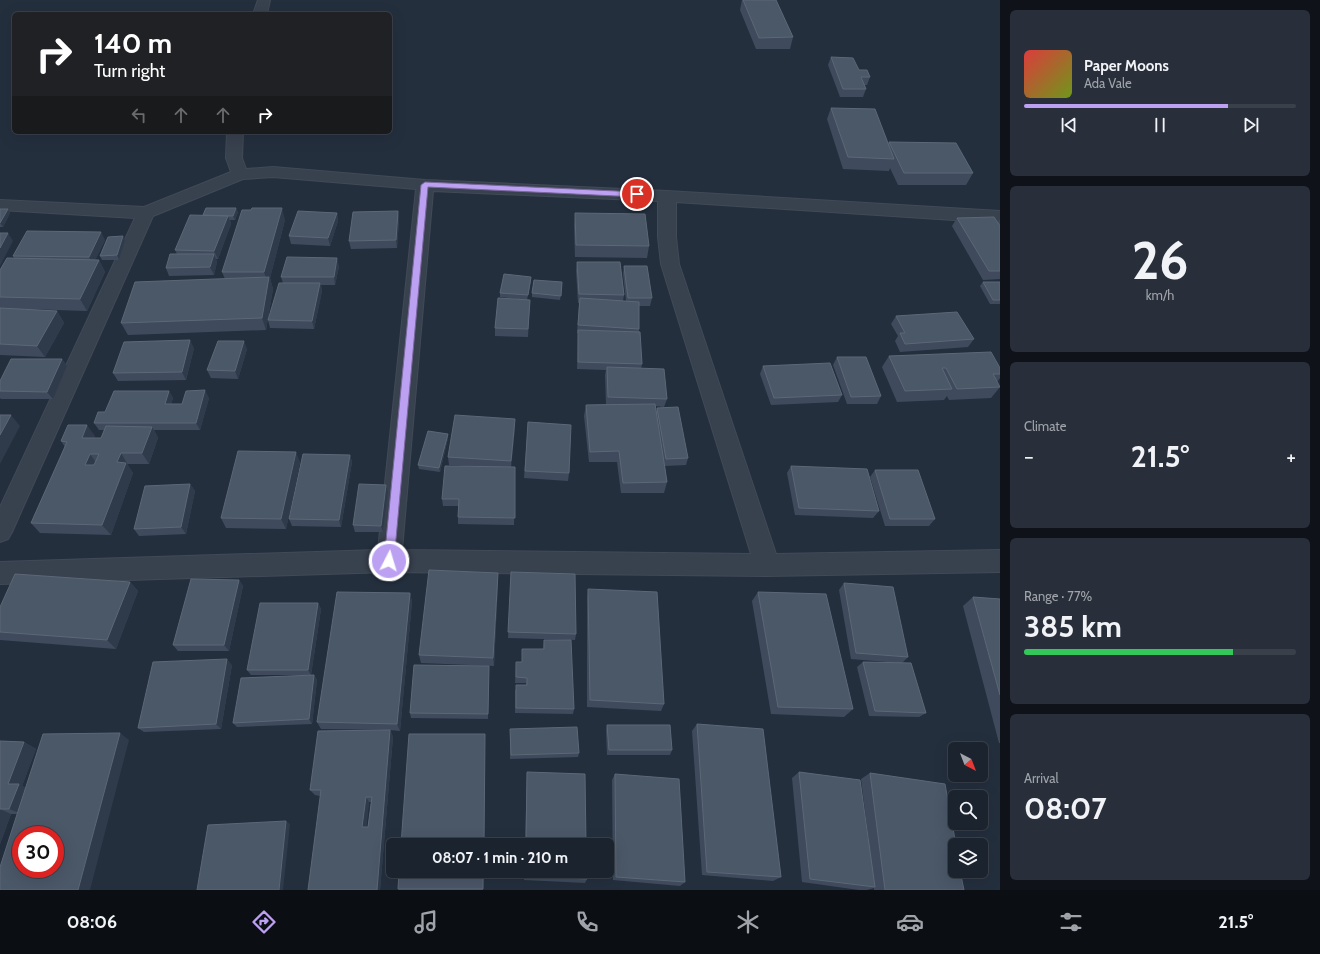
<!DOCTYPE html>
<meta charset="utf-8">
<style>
body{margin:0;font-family:Cabin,sans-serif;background:#282f3a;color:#f1f3f6;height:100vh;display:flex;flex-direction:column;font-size:15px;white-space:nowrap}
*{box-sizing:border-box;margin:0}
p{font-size:13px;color:#a0a4aa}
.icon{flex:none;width:22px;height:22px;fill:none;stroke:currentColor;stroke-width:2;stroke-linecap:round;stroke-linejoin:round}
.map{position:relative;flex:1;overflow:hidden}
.drawer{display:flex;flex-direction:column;gap:10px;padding:10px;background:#0f1319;width:320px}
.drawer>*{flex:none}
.banner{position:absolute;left:12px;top:12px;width:380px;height:122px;border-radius:6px;box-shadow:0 4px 16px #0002,0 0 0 1px #39404a;background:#202124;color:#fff;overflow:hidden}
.needle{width:26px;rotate:138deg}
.fabs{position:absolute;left:948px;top:742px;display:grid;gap:8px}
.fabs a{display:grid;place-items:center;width:40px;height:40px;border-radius:6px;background:#1b232e;box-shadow:0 4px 16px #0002,0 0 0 1px #39404a;font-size:20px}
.speed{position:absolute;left:12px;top:826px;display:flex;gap:8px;font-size:20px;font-weight:700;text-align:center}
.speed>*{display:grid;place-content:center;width:52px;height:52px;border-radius:50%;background:#1b232e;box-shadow:0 4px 16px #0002,0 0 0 1px #39404a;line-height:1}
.speed .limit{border:6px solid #d22;background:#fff;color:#111}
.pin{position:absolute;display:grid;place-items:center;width:34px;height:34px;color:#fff;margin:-17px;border:2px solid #fff;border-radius:50%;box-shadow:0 1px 4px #0007}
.me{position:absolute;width:44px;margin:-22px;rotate:5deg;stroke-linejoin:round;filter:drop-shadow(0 0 3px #0008)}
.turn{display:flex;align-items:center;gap:14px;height:84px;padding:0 16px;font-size:18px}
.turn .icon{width:52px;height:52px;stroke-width:2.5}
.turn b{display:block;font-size:28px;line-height:34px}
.lanes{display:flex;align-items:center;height:38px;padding:0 16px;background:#0003;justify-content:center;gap:20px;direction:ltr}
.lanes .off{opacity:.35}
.big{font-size:30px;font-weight:800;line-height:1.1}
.drawer .card{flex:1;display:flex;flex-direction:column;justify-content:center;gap:6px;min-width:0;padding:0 14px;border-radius:6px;background:#282f3a}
.drawer .dial{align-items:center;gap:0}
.dial b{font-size:52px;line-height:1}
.song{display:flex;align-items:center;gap:12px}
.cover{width:48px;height:48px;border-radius:6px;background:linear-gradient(135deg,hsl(0 70% 55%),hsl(80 70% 35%))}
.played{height:4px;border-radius:2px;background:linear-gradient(90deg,#bca0f2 75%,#39404a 75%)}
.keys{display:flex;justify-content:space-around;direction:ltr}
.heat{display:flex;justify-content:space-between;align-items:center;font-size:22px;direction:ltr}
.charge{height:6px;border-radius:3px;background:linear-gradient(90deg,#34c759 77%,#39404a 0)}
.trip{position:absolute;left:386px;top:838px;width:228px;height:40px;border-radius:6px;background:#1b232e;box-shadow:0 4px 16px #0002,0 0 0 1px #39404a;font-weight:800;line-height:40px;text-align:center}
.menu{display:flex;height:64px;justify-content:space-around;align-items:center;background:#0b0e12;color:#a0a4aa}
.menu .icon{width:28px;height:28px}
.menu .selected{color:#bca0f2}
.menu b{font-size:18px;color:#f1f3f6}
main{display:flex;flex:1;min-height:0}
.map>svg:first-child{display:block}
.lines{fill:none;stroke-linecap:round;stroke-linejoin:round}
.minor-casing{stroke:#414a57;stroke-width:2}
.minor{fill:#38414e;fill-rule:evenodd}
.wall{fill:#3f4b5c;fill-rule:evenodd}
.shaded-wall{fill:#2f3b4b}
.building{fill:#4b5868;stroke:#5c6777;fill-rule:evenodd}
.route{fill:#bca0f2;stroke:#7a689d}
</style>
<main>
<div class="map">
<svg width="1000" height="890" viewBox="0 0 1000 890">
<rect width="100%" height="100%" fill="#242f3e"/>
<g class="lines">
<defs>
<path id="minor" d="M258 0H270L267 14H253Z
M227 132H243L242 158 246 169 273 167 425 180 667 191 1000 211V223L676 202V237L679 264 776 554 1000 550V572L767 576 389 572 0 584V562L378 550 416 189 273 177 243 179 153 216 12 532 8 539 0 542V507L135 218 0 210V200L144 207 231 172 226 158ZM433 191 658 201V237L661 264 751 554 402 550Z"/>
</defs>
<use href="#minor" class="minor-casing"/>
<use href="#minor" class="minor"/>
</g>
<path class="wall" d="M742 0H776L793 37 790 49H756L740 10Z
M831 57 859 70 870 77 867 85H864L866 89 863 97H840L828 65Z
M831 108 888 143 889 142 973 173 966 185H898L890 168 889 171 843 169 827 119Z
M0 209H8L10 213 3 227H0Z
M398 211 399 220 397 248 351 249 349 241Z
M238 212 235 220H230L231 224 218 259H216L217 262 214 275 169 276 166 268 177 254 175 250 203 215Z
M337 213 338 221 330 246 291 244 289 236Z
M575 213 649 246 647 258 575 257 574 225Z
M957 218 998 222 1000 219V279L983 280 952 226Z
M285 220 270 278 273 289 266 330 128 335 121 323 225 279 222 272Z
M105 240 95 260H99L105 272 87 311 26 309 57 311 64 323 45 357 0 355V270L14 258 13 256Z
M125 240 119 260H102L100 256Z
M577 262 624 295 623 301H626L623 274 624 266 652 298 650 306H639V332L642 364 641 369 667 399 664 407 655 406 656 412 657 408 688 458 686 465 665 466 667 482 664 493H621L617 462H589L584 416 586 405 606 404 605 375 606 370 577 369 578 333H577L579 303H578L576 270Z
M339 266 335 285H321L322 291 314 329 270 328 268 320 283 283 281 277Z
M531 281 527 300 500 297V293Z
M562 282 560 300 532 297V293Z
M983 282H1000V304H990L980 286Z
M530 300 528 337 495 336V328Z
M896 316 974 339 968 347 900 352 895 341 898 336 891 324Z
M194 348 186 380 118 381 113 373Z
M247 349 238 379 211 378 207 370Z
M889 356 1000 368V378L997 382 1000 387 991 398 949 400 947 396 944 400 897 402 882 367Z
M837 357 881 396 877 404H847L833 365Z
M62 359 67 366 53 399H1L0 398V381Z
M763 366 842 395 838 402 771 405 760 374Z
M169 391 173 398 171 404H182L209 398 200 430H154L158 438 149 464H128L127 465 133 473 111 535 40 533 31 523 65 447 61 441 95 436 94 438H101L104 430H99L94 423 105 412Z
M528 422 569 473 568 481 524 478Z
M515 427 511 467H515L514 525 458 524V517L459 506H443L442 499 480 467 449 465 448 457Z
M448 438 440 472 419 469 418 465Z
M350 455 352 462 341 527 292 526 289 519Z
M300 462 286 529 226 528 221 518Z
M791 466 879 511 873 518 795 515 787 473Z
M875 470 935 519 929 526H885L870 477Z
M190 484 195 491 186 534 139 536 134 529Z
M386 485 388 492 383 532H355L353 525Z
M511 572 576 634 575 640 508 638Z
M239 580 243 586 229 651H178L173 645Z
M130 582 138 591 116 649 0 640V607Z
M498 582 494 666 421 663 419 655Z
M844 583 908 657 902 663 926 713 919 717 869 716 857 667 863 662 899 663 851 659 839 590Z
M588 589 664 704 661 711 587 707V598Z
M758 592 853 709 844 717 771 714 752 601Z
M410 593 412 602 400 731 390 730 393 737 380 890 320 796 315 795 310 790 389 730 321 729 317 722ZM369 802H371L368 827H366Z
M973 597 1000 599V743H999L963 606Z
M318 603 321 609 311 675H314L317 680 312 724 237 727 233 723 310 675H251L247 670Z
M544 640 574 709 573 714 515 713V690L526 685V683H515L516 662H522V649H543Z
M232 665 221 729 144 732 138 728Z
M489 666 488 719 411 718 410 713Z
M697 724 781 877 773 881 702 875 692 731Z
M607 725 672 750 670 755H607L606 730Z
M510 734 579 753 578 757 510 759Z
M129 740 17 814H11L0 844V741L24 742 36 749 22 786 26 788Z
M527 772 586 845H525Z
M799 772 869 843 861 779 870 773 964 890H874V888L867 890H859L802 882 792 778Z
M615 774 685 882 680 886 613 880 612 780Z
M399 871H484L483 890H399L398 889Z
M525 871H587V879L585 883 524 880Z"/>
<path class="shaded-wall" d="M236 208 238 212 235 220 233 216Z
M282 208 285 220 270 278 273 289 266 330 262 318 268 284 264 272Z
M8 209 10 213 3 227 0 223Z
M398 211 399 220 397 248 396 240Z
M337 213 338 221 330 246 328 238Z
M228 216 231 224 218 259 214 251Z
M101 232 105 240 93 265 89 257Z
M8 233 13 241 0 266V248Z
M123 236 125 240 119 260 117 255Z
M214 254 217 262 214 275 210 267Z
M337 258 339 266 335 285 334 277Z
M99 260 105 272 87 311 80 299Z
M320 283 322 291 314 329 312 321Z
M57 311 64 323 45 357 37 346Z
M190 340 194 348 186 380 182 372Z
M244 341 247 349 238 379 235 371Z
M62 359 67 366 53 399 47 392Z
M205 390 209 398 200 430 196 423Z
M169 391 173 398 169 412 165 404Z
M11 415 20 426 0 464V435Z
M515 419V427L511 469V461Z
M87 425 95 436 90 449 82 438Z
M152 427 158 438 149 464 142 453Z
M448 434V438L440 472 439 468Z
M296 452 300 462 286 529 281 519Z
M121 453 133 473 111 535 102 525 117 462Z
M90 454 98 465H85Z
M350 455 352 462 341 527 339 520Z
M190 484 195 491 186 534 181 527Z
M386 485 388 492 383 532 381 526Z
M498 573V582L494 666 493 658Z
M239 580 243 586 229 651 224 645Z
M130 582 138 591 116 649 107 640Z
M410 593 412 602 400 731 397 724Z
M318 603 321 609 311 675 308 670Z
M227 659 232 665 221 729 216 724Z
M314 675 317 680 312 724 309 719Z
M390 730 393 737 380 890H377Z
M120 733 129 740 90 890H78Z
M24 742 36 749 22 786 31 790 22 814 9 809 8 784Z
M366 797 369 802 366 832 362 827Z
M0 809 11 814 0 844Z
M286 821 290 824 283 890H279Z"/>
<path class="building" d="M743 0H776L793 37 759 38Z
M831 57 853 58 859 70H867L870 77H861L866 89H843Z
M831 108 875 109 894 159 848 157Z
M889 142 956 143 973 173H904Z
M206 208H236L233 216 203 215Z
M252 208H282L264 272H222L242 210H251Z
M0 209H8L0 223Z
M298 211 337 213 328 238 289 236Z
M398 211 396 240 349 241 353 212Z
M575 213 645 214 649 246 576 245Z
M190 215 228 216 214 251 175 250Z
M994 217 1000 226V271H989L957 218Z
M27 231 101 232 89 257 13 256Z
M0 233H8L0 248Z
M123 236 117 255 100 256 108 237Z
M170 254H214L210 267 166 268Z
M287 257 337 258 334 277H281Z
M7 258 99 260 80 299 0 297V270Z
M577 262H620L624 295 579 294Z
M624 266H647L652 298H628Z
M504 274 531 277 528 295 500 293Z
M269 277 262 318 121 323 135 282Z
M534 280 562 282 561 296 532 293Z
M983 282H1000V300H993Z
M279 283H320L312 321 268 320Z
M498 298 530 300 528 329 495 328Z
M580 298 639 302V329L578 325Z
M0 308 57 311 37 346 0 344Z
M957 312 974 339 905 344 900 333H905L896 316Z
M578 330 640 332 642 364 578 362Z
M190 340 182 372 113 373 124 342Z
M218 341H244L235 371 207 370Z
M991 352 1000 368V374H993L1000 387 957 389 946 368H942L952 389 905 391 889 356Z
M837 357H866L881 396 851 397Z
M11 359H62L47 392 0 391V381Z
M830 363 842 395 774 398 763 366Z
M607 367 664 369 667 399 608 397Z
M205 390 196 423H94L98 412H105L114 391H169L165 404H182L186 391Z
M655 404 667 482 623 483 619 451 590 452 586 405Z
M678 407 688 458 666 459 657 408Z
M0 415H11L0 435Z
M455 415 515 419 511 461 448 457Z
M528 422 571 425 569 473 525 471Z
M68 425H87L82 438H101L106 426 152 427 142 453H121L117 462 126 463 102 525 31 523 67 442 61 441ZM90 454H99L94 465H85Z
M428 431 448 434 439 468 418 465Z
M238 451 296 452 281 519 221 518Z
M303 454 350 455 339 520 289 519Z
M445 466 515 467V518L458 517 459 499H442Z
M791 466 867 469 879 511 799 508Z
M875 470H918L935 519H890Z
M190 484 181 527 134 529 145 486Z
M359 484 386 485 381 526 353 525Z
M429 570 498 573 493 658 419 655Z
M511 572 575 574 576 634 508 632Z
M15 574 130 582 107 640 0 632V607Z
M191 579 239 580 224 645H173Z
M844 583 893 587 908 657 856 653Z
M588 589 657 592 664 704 590 700Z
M337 592 410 593 397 724 317 722Z
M758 592 826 594 853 709 778 707Z
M973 597 1000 599V695Z
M260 603H318L308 670H247Z
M544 640H571L574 709 516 708V685H527V678L516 677V662H522V649H544Z
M227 659 216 724 138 728 153 662Z
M863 662 911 663 926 713 875 711Z
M414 665 489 666 488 714 410 713Z
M314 675 309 719 233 723 241 678Z
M697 724 763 729 781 877 707 872Z
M607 725H670L672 750H609Z
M577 727 579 753 511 755 510 729Z
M390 730 377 890H308L321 790H310L318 731ZM366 797H372L368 827H362Z
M120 733 78 890H0V867L43 734ZM21 835H55V869H21Z
M409 734H485L484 845H401Z
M0 741 24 742 8 784H19L9 809H0Z
M527 772 585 774 586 845H526Z
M799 772 860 780 875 887 810 879Z
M870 773 945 784 956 845H955V871H960L964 890H885Z
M615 774 679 779 685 882 616 877Z
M286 821 279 890H197L208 825Z
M399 871H483V889H398Z
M525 871H587V879L525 876Z"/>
<path class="route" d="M425 182 637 192 640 194 637 197 428 187 394 561 393 564 389 565 386 564 384 561 421 185Z"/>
</svg>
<div class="fabs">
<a><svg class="needle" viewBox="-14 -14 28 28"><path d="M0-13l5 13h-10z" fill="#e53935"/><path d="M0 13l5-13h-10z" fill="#a0a4aa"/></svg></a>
<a><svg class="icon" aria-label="search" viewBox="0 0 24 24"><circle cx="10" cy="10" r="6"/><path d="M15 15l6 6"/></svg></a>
<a><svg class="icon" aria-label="layers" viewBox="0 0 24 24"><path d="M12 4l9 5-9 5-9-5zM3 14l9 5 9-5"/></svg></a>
</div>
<div class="speed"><div class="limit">30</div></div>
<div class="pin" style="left:637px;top:194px;background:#d93025"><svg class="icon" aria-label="arrive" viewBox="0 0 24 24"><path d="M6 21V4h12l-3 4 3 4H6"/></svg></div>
<svg class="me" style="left:389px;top:561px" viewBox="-20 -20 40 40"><circle r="17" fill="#bca0f2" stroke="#fff" stroke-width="3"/><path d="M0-11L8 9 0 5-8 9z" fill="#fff"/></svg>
<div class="trip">08:07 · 1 min · 210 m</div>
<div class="banner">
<div class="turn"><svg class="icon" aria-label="right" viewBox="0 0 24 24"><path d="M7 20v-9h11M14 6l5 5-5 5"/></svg><div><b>140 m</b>Turn right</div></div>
<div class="lanes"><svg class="icon off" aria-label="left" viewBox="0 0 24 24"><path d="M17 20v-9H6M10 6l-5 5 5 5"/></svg><svg class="icon off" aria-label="ahead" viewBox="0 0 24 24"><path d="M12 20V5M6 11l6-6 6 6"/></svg><svg class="icon off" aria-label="ahead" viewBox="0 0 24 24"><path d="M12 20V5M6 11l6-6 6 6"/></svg><svg class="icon" aria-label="right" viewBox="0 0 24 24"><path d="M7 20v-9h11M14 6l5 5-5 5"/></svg></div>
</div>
</div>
<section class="drawer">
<div class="card">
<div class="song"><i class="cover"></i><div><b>Paper Moons</b><p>Ada Vale</p></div></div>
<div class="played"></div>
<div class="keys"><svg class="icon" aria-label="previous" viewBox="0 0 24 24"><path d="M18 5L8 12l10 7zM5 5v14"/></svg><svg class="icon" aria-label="pause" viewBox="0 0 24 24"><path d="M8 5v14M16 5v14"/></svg><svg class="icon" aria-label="next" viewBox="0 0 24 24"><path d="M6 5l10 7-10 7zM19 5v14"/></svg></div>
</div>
<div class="card dial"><b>26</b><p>km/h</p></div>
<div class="card"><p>Climate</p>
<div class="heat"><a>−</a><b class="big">21.5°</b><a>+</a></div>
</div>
<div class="card"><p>Range · 77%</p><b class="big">385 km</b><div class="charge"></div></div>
<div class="card"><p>Arrival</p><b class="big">08:07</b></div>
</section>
</main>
<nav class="menu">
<b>08:06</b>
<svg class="icon selected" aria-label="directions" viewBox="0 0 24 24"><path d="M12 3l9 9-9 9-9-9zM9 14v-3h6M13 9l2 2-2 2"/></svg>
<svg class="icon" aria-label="music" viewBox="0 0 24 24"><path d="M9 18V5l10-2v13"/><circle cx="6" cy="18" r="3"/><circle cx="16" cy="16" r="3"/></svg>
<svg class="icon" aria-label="phone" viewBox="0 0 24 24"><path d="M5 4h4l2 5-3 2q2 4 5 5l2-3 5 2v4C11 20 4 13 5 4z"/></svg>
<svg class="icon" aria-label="climate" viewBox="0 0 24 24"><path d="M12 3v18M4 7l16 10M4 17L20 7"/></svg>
<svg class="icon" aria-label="car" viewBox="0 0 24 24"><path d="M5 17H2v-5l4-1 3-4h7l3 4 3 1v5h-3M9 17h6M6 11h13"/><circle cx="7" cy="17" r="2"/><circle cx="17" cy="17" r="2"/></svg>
<svg class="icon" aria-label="filters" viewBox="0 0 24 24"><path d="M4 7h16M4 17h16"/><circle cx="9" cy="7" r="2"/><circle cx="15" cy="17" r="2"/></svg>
<b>21.5°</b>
</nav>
